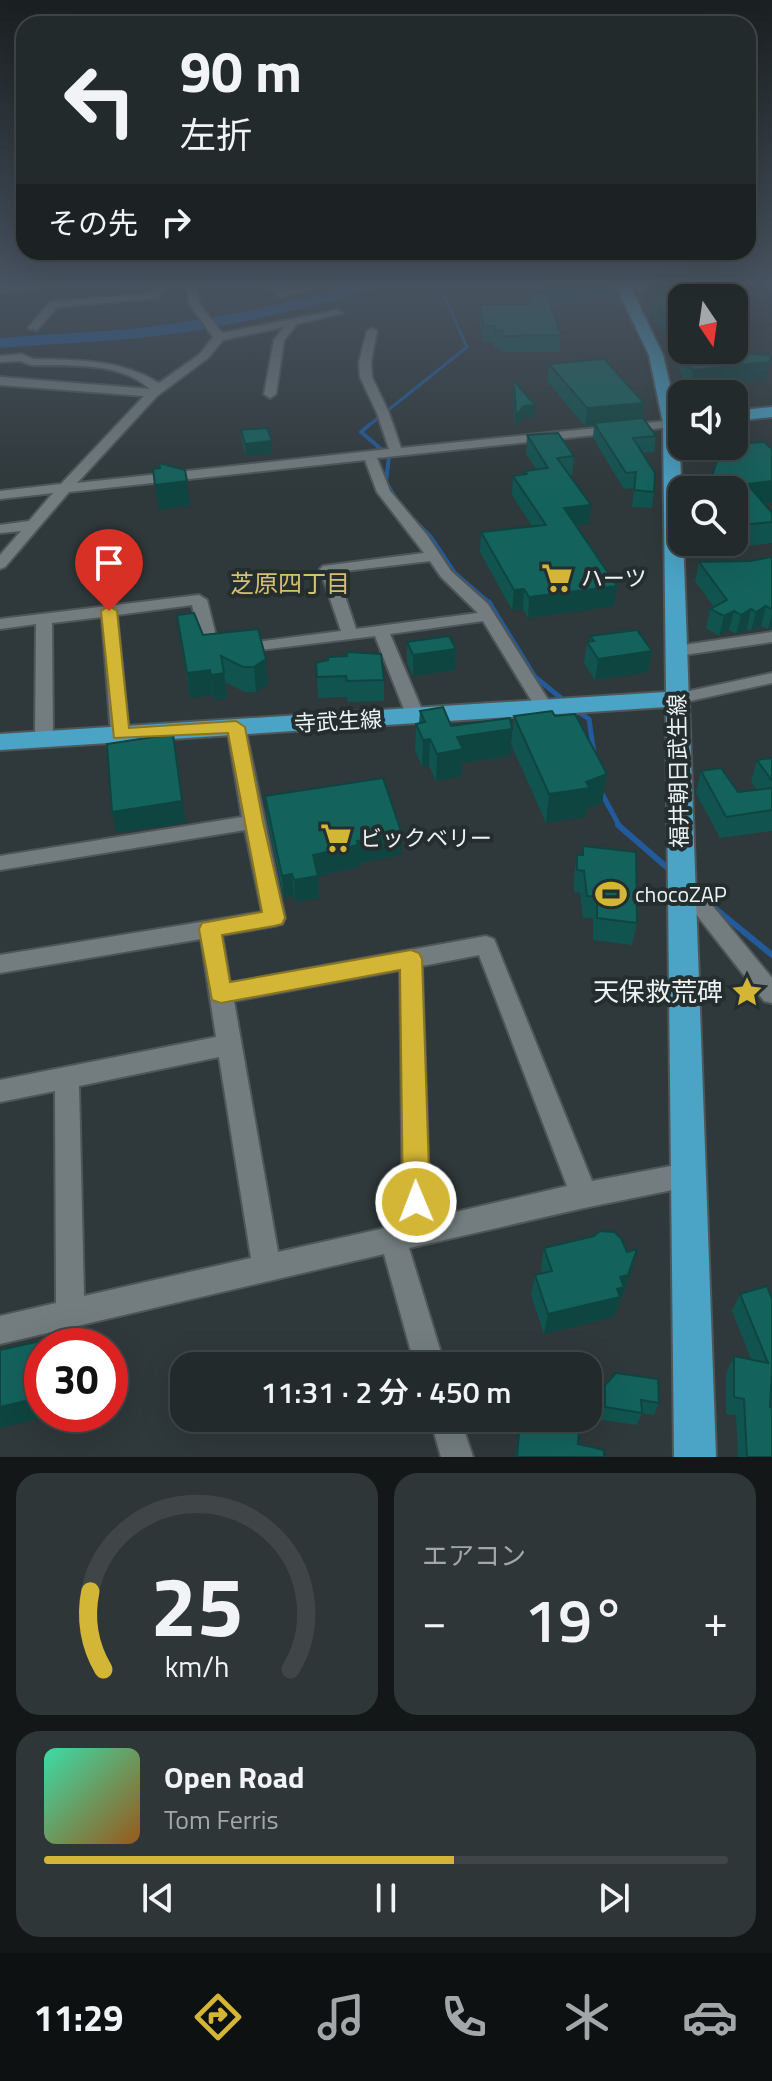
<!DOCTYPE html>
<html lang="ja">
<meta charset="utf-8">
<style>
body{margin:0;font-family:"Titillium Web","Noto Sans JP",sans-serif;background:#2f3638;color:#f1f3f6;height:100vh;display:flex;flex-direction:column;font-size:30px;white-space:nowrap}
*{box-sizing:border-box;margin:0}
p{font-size:26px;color:#a3a7a9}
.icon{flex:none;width:44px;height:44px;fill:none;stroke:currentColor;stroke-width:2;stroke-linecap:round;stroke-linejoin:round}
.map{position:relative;height:1457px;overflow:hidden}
.drawer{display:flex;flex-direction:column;gap:16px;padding:16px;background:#131718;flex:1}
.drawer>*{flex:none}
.top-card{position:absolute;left:16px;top:16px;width:740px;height:244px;border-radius:24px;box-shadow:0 8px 32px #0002,0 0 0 2px #404648;background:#232a2c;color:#f1f3f6;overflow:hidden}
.needle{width:52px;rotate:167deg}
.tools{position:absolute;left:668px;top:284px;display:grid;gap:16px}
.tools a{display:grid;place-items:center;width:80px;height:80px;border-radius:16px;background:#232a2c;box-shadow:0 8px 32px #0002,0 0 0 2px #404648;font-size:40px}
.speed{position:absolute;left:24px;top:1328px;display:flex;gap:16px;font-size:40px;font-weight:700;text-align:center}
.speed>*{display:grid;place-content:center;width:104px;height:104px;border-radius:50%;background:#232a2c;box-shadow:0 8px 32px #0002,0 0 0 2px #404648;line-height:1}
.speed .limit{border:12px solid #d22;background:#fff;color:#111}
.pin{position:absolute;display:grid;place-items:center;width:68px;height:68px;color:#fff;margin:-82px -34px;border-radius:50% 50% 50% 0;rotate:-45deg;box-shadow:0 0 8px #0007}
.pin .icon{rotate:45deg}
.me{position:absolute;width:88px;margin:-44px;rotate:359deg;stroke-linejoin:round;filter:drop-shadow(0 0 6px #0008)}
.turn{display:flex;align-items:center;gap:28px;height:168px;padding:0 32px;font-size:36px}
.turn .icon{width:104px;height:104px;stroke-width:2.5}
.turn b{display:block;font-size:56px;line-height:68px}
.then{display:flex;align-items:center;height:76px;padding:0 32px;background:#0003;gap:16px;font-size:30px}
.big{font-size:60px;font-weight:600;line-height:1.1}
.drawer .card{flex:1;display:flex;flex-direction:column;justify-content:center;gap:12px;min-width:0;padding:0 28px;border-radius:24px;background:#2f3638}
.drawer .dial{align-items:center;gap:0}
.dial svg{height:208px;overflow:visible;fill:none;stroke:#404648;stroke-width:7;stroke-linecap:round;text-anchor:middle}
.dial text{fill:#f1f3f6;stroke:none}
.song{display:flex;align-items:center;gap:24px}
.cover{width:96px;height:96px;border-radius:12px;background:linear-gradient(135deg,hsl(160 70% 55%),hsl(30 70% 35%))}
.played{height:8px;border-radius:4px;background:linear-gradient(90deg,#d3b635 60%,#404648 60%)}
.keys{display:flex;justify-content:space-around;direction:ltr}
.heat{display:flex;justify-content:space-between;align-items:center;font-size:44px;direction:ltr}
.drawer .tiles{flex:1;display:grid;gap:16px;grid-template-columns:1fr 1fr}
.card:last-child{grid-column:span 2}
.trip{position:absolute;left:170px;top:1352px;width:432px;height:80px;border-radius:24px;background:#232a2c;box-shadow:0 8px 32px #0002,0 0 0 2px #404648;font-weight:600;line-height:80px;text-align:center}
.menu{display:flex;height:128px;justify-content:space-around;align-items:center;background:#0e1112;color:#a3a7a9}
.menu .icon{width:56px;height:56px}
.menu .selected{color:#d3b635}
.menu b{font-size:36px;color:#f1f3f6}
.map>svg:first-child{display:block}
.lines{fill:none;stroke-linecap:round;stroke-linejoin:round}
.stream-far3{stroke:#225a9b;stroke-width:3}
.stream-far2{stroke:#225a9b;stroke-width:4}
.stream-far1{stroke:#225a9b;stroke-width:5}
.stream{stroke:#225a9b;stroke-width:6}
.river{fill:#225a9b;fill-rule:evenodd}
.minor-casing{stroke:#4f5658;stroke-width:4}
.major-casing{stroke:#4f5658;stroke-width:4}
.minor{fill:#737d7f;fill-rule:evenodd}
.major{fill:#4ba3c6;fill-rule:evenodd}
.wall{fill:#11544f}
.shaded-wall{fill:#0e4540}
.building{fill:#14625c;stroke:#0e4540;stroke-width:2}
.route{fill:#d3b635;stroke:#897622;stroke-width:2}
.labels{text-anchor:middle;stroke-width:8;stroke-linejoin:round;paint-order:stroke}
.poi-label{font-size:22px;fill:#edf2f3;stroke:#252e2f;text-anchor:start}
.street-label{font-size:22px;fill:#edf2f3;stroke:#252e2f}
.neighbourhood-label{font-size:24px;fill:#d4c073;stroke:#252e2f}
.near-poi-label{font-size:26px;fill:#edf2f3;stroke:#252e2f;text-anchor:end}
</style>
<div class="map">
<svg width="772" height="1457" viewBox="0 0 772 1457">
<rect width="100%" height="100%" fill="#2f383a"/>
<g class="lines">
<path class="stream-far3" d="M367 427 467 347 441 289 443 286"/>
<path class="stream-far2" d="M369 425 361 432 389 456 386 482 396 499
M410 516 431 537 455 573 491 604"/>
<path class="stream-far1" d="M489 602 535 677 566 702
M577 711 589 719 594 754
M601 792 620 827"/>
<path class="stream" d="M618 825 670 870
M711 905 772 955"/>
<path class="river" d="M353 286H377L374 289C294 312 212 331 128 339 86 343 43 344 0 348V338C43 334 86 333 129 329 205 321 280 306 353 286Z"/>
<defs>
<path id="minor" d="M0 286H43L38 289 0 292Z
M157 286H167L159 298 57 307 37 330 28 328 50 302 152 293Z
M186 286H196L200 305 222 333 338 310 343 313 297 324 284 340 276 394 270 398 264 394 274 340 284 327 223 340 208 358 157 396 77 483 389 449 377 413 360 377 359 362 367 331 372 328 377 331 371 362 372 377 389 413 401 448 675 420 677 423 671 427 377 458 390 491 427 535 451 571 488 604 554 709 551 713H539L483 621 390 634 425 717 416 723 407 717 375 636 235 653 233 649 235 645 241 644 341 631 320 569 323 566 424 553 377 492 365 460 69 492 5 567 0 569V555L21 531 0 533V525L29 521 53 493 0 499V491L61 484 144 396 0 385V377L150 389C119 361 70 366 31 365L20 361 0 362V356L22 354 33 359C78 360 120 359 159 383L200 354 213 337 190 305ZM430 561 441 577 478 613 356 629 337 572Z
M268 286H278L282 290 304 286H321L280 297Z
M199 595 207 600 219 648 223 652 221 656 212 657 204 652 192 605 117 615 129 734 120 740 111 734 102 617 52 623 53 739 44 745 38 743 35 739 36 624 0 629V619Z
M772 632V642L677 656 669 651 677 646Z
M772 673V683L676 704 667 699 676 694Z
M236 721 245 727 285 918 282 924 274 926 222 935 230 983 486 936 494 939 592 1181 687 1163 696 1166 700 1175 696 1184 687 1187 584 1208 409 1248 445 1366H415L384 1254 0 1344V1316L56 1303 55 1091 0 1102V1080L216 1037 201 939 0 973V955L262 912 245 830 0 870V856L242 817 227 727ZM479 955 567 1186 430 1218 422 966ZM400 970 403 1224 278 1252 234 1001ZM219 1057 251 1258 84 1296 79 1086Z
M681 873 688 876 772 978V1003L764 1001 674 886 671 881 674 876Z
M430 1418H460L473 1457H441Z"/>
<path id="major" d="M616 286H630L663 355 679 423 716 1457H674L666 707 0 750V734L666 692 663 423 649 355Z
M772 407V417L734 421V411Z"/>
</defs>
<use href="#minor" class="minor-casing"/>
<use href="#major" class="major-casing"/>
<use href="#minor" class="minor"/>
<use href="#major" class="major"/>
</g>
<path class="wall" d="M544 286H614L613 298 578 297 577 303H550Z
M653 286H716L715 292 670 296 682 306V330L663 332 649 308 651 293H661Z
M529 293 561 335 560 352H502L501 348H494L493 342H483L479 321V305H528Z
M682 350 767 379 690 387 684 382 679 367Z
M549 364 644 403 642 418 656 436 654 452 642 453 654 492 652 508 632 507 634 488 624 489 593 438 594 425 585 426 547 381Z
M514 381 534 417 523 418 515 427 513 392Z
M241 430 272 454 246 456 242 442Z
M527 435 574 456 572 475H570L589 524 576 526 617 586 614 606 528 618 523 609 512 610 480 552 481 532 532 526 512 495 513 476 524 475 525 471 536 469 526 454Z
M712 476 764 503 772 513V543L704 551 701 548 690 549 691 542H734V490H709Z
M772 557V627L768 629 761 626 751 631 747 629 736 634 729 630 719 636 706 628 710 609 714 607 695 581 699 562 750 561Z
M177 615 203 635 258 629 268 684 256 692H245L225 682 227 698 214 700 213 695 190 698Z
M590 636 652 651 648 672 595 680 584 663 587 642H590Z
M407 642 456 649 455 670 413 676 407 663Z
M316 663 384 680V701L348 702 347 697 318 698Z
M420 711 451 726 510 756 462 763 461 776 436 781 429 766 422 767 415 750 416 724 419 723Z
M514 716H555L607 774 602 803 587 809 585 817 546 823 511 744Z
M772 758V831L720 838 696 793 701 771 738 792 757 790 751 782 757 760Z
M265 796 401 855 359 863V867L318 876 319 898 295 902 294 896 284 898 267 818Z
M583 846 637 923 632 945 593 940V918H583L580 893 574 892V876L577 855H582Z
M544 1248 632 1270 614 1317 544 1334 531 1295 535 1275 542 1273 541 1268Z
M767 1286 771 1387 770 1407 772 1457H738L736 1415 726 1414V1373L734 1356 751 1359 732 1311 740 1294Z
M605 1385 659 1403 654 1415 642 1413 637 1425 601 1420V1397Z
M542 1418H580L578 1444 604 1457H515L520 1422 541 1426Z"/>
<path class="shaded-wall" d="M667 286H716L715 292 665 296Z
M770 362 767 379 690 387 693 370Z
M644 403 641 420 594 423V425L585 426 587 408Z
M535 405 534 417 523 418 515 427 516 415 524 406Z
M272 441V454L246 456 245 444Z
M187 481 190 506 159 510 155 485Z
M772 481V502L742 506 747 484Z
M591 505 589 524 562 527 564 508Z
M617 586 614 606 528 618 529 597Z
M524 589 523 609 512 610 514 590Z
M766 606 761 626 751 631 756 612Z
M751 609 747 629 736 634 741 615Z
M734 611 729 630 719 636 724 616Z
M772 613V627L768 629Z
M456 649 455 670 413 676V655Z
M652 651 648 672 595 680 598 659Z
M266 659 268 684 256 692 254 667Z
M210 670 213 695 190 698 187 673Z
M224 673 227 698 214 700 211 675Z
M512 729 510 756 462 763 461 776 436 781 437 754 457 737Z
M173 734 186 823 116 833 112 812Z
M430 739 429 766 422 767 423 740Z
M607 774 602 803 587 809 585 817 546 823 549 794Z
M402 834 401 855 359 863V867L318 876 319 898 295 902 294 880 313 855 357 841Z
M292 874 294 896 284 898 282 876Z
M637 1249 632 1270 614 1317 544 1334 548 1314 620 1277Z
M76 1333 81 1346H76Z
M42 1397V1414H59L0 1428V1407Z"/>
<path class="building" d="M551 286H578L579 287H552Z
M666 292 682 306V315L665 317 651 293Z
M529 293H546L561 335 503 336 502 331 495 332 494 326H484L479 305H532Z
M682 350 770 355V362L693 370 687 365Z
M604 359 644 403 587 408 549 364Z
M514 381 535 405 524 406 516 415Z
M643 418 656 436 633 438 655 473 654 492 634 490 636 472 626 473 594 423Z
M267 428 272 441 245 444 241 430Z
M558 433 574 456 557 458 591 505 564 508 617 586 529 597 524 589 514 590 481 532 546 525 513 476 527 474 525 471 548 468 527 435Z
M764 442 772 449V481L747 484 772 513V522L734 526V490H718L720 488 712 476 722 446H734V444Z
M159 463 185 470 187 481 155 485 153 469 160 468Z
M772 557V610L766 606 756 612 751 609 741 615 734 611 724 616 710 609 727 600 699 562 750 561Z
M194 613 203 635 258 629 266 659 254 667H243L221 656 224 673 211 675 210 670 187 673 177 615Z
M637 630 652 651 598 659 587 642 594 641 590 636Z
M449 636 456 649 413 655 407 642Z
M347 652 381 654 384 680 347 681 346 676 317 677 316 663 328 660V657L347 656Z
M443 707 451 726 510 718 512 729 457 737 463 749 437 754 430 739 423 740 416 724 425 722 420 711Z
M552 711 555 716 575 714 607 774 586 782 590 788 549 794 514 716Z
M173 734 182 801 112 812 107 744Z
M771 758H772V781L757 760Z
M721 768 738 792 772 788V810L726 817 701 771Z
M383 778 402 834 357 841 358 845 313 855 318 876 294 880 292 874 282 876 265 796Z
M583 846 636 852 637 923 597 918V897L587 896 584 871 577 870V855H583Z
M600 1231 614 1232 621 1238 627 1252 637 1249 628 1275 620 1277 624 1287 617 1289 620 1297 548 1314 535 1275 552 1271 544 1248 594 1236Z
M767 1286 772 1299V1372L770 1407 772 1408V1457H747L744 1399 734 1397V1356L768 1363 740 1294Z
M76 1333V1346H42V1397L0 1407V1350Z
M616 1373 658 1379 659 1403 641 1400 642 1413 605 1407V1385Z
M544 1418H580L578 1444 604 1450V1457H517L520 1422 543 1427Z"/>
<linearGradient id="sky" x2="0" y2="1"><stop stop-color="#1a1f20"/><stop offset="0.58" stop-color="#475360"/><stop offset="1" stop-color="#475360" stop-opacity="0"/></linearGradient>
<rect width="772" height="490" fill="url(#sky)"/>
<path class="route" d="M109 606 117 611 129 728 236 721 245 727 263 822 285 918 282 924 274 926 222 935 230 982 411 950 419 953 422 959 430 1202 426 1211 416 1215 407 1211 403 1202 400 970 221 1003 212 1000 199 929 202 923 262 912 228 733 114 738 101 611Z"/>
<defs>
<symbol id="supermarket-bare" viewBox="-9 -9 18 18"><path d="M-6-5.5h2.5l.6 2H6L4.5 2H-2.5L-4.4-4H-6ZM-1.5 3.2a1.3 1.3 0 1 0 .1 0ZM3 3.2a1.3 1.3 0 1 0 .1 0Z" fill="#d3b635" stroke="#252e2f" stroke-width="2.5" paint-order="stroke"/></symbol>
<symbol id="stadium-bare" viewBox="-9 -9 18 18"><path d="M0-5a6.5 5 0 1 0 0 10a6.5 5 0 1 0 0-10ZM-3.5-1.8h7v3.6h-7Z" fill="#d3b635" stroke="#252e2f" stroke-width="2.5" paint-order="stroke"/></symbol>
<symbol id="sight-bare" viewBox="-9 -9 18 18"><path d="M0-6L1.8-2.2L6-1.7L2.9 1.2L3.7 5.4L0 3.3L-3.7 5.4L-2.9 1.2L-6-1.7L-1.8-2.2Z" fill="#d3b635" stroke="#252e2f" stroke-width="2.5" paint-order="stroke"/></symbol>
</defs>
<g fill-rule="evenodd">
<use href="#supermarket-bare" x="535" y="556" width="44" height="44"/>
<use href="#supermarket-bare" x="314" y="816" width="44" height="44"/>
<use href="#stadium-bare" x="589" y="872" width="44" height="44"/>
<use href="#sight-bare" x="725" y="970" width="44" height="44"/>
</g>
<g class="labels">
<g class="poi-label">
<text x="581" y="586">ハーツ</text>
<text x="360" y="846">ビックベリー</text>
<text x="635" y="902">chocoZAP</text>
</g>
<g class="street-label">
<text transform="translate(338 721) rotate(-3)" y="8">寺武生線</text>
<text transform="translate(678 771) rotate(-91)" y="8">福井朝日武生線</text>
</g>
<g class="neighbourhood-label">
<text x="290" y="592">芝原四丁目</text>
</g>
<g class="near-poi-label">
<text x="723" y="1001">天保救荒碑</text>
</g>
</g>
</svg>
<div class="tools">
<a><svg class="needle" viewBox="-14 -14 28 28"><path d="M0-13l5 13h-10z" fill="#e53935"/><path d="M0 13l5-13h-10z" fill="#a3a7a9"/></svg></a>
<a><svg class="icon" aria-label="sound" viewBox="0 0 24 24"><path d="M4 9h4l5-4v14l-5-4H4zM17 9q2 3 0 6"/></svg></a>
<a><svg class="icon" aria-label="search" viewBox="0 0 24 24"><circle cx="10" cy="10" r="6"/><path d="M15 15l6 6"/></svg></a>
</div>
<div class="speed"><div class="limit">30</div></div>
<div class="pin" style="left:109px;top:611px;background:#d93025"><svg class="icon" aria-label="arrive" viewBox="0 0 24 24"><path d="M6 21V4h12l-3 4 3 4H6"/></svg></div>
<svg class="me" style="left:416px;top:1202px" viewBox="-20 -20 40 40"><circle r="17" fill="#d3b635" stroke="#fff" stroke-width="3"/><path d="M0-11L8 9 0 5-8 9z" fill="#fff"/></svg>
<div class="trip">11:31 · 2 分 · 450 m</div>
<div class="top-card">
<div class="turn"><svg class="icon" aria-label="left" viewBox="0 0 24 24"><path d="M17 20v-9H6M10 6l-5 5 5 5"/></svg><div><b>90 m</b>左折</div></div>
<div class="then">その先<svg class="icon" aria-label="right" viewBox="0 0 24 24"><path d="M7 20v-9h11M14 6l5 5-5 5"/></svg></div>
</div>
</div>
<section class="drawer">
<div class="tiles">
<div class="card dial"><svg viewBox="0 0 100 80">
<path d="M14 69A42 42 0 1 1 86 69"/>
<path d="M14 69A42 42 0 0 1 9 39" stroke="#d3b635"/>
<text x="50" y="56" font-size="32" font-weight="700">25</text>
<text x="50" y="72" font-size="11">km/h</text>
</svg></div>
<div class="card"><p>エアコン</p>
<div class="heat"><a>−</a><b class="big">19°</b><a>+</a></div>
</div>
<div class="card">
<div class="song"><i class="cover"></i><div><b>Open Road</b><p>Tom Ferris</p></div></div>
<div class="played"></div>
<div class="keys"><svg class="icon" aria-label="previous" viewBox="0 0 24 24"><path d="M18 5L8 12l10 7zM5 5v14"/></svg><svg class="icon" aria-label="pause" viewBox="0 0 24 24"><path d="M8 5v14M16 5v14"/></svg><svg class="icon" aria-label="next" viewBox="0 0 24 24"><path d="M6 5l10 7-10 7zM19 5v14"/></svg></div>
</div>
</div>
</section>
<nav class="menu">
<b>11:29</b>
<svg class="icon selected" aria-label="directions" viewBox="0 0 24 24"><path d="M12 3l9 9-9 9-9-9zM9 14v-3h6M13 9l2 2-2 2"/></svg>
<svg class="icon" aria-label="music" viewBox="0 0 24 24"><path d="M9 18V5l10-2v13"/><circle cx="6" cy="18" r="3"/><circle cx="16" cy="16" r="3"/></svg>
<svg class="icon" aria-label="phone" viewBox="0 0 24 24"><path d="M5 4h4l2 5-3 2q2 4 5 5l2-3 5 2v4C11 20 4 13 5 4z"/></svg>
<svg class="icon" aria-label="climate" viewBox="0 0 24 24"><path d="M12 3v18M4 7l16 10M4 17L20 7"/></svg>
<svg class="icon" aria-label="car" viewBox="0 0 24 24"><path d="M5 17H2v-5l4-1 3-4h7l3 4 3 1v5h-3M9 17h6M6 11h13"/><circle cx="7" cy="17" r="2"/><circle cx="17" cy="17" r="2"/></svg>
</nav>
